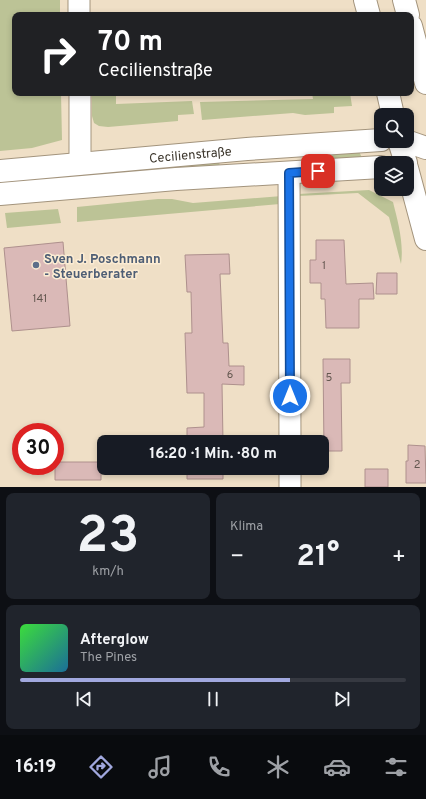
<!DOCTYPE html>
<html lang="de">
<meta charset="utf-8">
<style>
body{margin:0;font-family:Overpass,sans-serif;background:#20242c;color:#f1f3f6;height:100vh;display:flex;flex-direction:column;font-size:15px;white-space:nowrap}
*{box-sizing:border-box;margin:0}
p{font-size:13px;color:#9ea1a6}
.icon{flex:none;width:22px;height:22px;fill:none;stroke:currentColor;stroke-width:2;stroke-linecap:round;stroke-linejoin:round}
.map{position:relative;height:487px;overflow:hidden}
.panel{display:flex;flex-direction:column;gap:6px;padding:6px;background:#0d0f14;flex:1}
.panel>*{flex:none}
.guide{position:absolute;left:12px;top:12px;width:402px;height:84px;border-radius:8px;box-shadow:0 2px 6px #0003;background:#202124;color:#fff;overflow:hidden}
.buttons{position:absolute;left:374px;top:108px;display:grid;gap:8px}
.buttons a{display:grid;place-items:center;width:40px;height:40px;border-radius:8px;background:#171b24;box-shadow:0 2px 6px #0003;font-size:20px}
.speed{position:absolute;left:12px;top:423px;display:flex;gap:8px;font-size:20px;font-weight:700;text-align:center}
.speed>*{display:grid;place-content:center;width:52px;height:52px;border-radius:50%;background:#171b24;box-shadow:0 2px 6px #0003;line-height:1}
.speed .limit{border:6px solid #d22;background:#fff;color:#111}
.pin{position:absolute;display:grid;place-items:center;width:34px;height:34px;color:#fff;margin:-17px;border-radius:8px;box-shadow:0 2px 6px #0006}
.me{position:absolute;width:44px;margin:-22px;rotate:0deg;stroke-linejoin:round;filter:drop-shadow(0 0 3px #0008)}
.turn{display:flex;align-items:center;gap:14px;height:84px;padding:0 20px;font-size:18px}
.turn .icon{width:52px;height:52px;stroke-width:2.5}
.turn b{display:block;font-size:28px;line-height:34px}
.big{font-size:30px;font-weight:700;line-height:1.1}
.panel .widget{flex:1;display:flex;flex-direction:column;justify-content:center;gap:6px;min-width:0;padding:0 14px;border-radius:8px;background:#20242c}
.panel .dial{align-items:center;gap:0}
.dial b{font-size:52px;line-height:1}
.song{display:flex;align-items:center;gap:12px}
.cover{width:48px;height:48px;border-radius:6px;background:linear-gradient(135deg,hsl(120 70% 55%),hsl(200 70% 35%))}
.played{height:4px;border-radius:2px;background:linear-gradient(90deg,#a1a8de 70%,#363941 70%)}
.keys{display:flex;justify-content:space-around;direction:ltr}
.heat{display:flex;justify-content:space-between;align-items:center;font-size:22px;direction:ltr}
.panel .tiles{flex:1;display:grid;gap:6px;grid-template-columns:1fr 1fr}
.widget:last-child{grid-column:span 2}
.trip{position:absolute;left:97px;top:435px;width:232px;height:40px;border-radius:8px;background:#171b24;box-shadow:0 2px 6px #0003;font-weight:700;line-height:40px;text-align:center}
.dock{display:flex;height:64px;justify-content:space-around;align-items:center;background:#090b0e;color:#9ea1a6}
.dock .icon{width:28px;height:28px}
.dock .active{color:#a1a8de}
.dock b{font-size:18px;color:#f1f3f6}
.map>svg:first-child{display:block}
.green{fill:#bcc396}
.building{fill:#dab9b7;stroke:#ae908d}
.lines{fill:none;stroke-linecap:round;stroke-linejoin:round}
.minor-casing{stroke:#a3947d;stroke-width:23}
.tertiary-casing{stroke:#a3947d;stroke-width:24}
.secondary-casing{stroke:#a3947d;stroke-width:24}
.minor{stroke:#fff;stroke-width:21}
.tertiary{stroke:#fff;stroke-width:22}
.secondary{stroke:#fff;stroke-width:22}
.route-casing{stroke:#114b97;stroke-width:10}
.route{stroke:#1a73e8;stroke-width:7}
.service-dot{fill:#5c6f8a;stroke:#fcecd3;stroke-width:1.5}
.labels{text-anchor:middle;stroke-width:3;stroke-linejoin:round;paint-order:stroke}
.number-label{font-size:11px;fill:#645850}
.street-label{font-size:13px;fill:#3d372d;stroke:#fcecd3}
.service-label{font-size:13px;font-weight:bold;fill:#4e5e75;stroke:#fcecd3;text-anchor:start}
</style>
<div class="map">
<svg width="426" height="487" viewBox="0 0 426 487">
<rect width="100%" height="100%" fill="#efdfc6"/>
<path class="green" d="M0 0H60V15H15V93H61L62 140 32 148 0 151Z
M92 93H116V104L192 101 194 114 178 115V121L108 127 99 126 94 123 92 116Z
M312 93H350L352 106 334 107V113L305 115 293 113 202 120 200 102 313 99Z
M358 149 362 158 308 160V154Z
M219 161 220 168 0 187V181Z
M369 190 393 202C398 222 404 243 401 264L389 217 358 193 298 196V194Z
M282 196 280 204 77 222V207L158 199H172L193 203Z
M58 209 61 223 7 228 5 213Z"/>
<path class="building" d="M316 240H344L346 284 373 283 374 299H359V328H326L325 299H321V283H310V260H316Z
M63 242 70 326 12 331 4 248Z
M229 254 230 274H220L223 343H228L229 366H244V385L222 384 223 442H187V428L204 427V393H187L185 333H192L191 292H187L185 255Z
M377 273H397V294H376Z
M323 359H350V383H341L342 451H324Z
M408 445 425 446 426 483H406V461H408Z
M55 462H101V480H55Z
M187 468H223V479H187Z
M365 469H388V487H365Z"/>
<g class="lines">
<defs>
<path id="minor" d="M79 0V15
M80 93V164
M289 173 290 442
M290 468V487"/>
<g id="tertiary">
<path d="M406 141 426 148"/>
<path id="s1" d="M0 171 247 149 381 140"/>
<path d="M0 194 176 179 381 167"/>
</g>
<path id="secondary" d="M365 0 369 15
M404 0 408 15
M411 26 426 83
M388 93 393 115
M399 141 406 163
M407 168 426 239"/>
</defs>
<use href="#minor" class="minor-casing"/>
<use href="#tertiary" class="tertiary-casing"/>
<use href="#secondary" class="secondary-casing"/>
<use href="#minor" class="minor"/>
<use href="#tertiary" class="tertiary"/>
<use href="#secondary" class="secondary"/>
</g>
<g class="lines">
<defs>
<path id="route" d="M290 396 289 173 318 171"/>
</defs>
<use href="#route" class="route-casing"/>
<use href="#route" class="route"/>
</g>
<circle class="service-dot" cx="36" cy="265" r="4"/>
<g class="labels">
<g class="number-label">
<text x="324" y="269">1</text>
<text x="40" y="302">141</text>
<text x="230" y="378">6</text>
<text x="329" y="381">5</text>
<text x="417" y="468">2</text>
</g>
<g class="street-label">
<text dy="5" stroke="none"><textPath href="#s1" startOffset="191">Cecilienstraße</textPath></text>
</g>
<g class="service-label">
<text x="44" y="263">Sven J. Poschmann<tspan x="44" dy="15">- Steuerberater</tspan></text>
</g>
</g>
</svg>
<div class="buttons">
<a><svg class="icon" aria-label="search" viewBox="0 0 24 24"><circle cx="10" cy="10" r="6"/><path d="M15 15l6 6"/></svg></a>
<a><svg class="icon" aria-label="layers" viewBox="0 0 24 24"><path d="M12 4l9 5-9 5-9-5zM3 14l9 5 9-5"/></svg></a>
</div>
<div class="speed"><div class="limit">30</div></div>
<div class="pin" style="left:318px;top:171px;background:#d93025"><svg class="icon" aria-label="arrive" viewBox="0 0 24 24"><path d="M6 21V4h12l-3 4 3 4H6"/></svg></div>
<svg class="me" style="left:290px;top:396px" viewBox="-20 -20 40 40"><circle r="17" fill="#1a73e8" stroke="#fff" stroke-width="3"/><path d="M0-11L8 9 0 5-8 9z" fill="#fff"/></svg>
<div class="trip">16:20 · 1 Min. · 80 m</div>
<div class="guide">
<div class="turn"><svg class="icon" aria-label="right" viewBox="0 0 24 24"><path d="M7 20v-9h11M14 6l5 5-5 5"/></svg><div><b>70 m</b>Cecilienstraße</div></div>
</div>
</div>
<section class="panel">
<div class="tiles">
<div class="widget dial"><b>23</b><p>km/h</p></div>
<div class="widget"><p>Klima</p>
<div class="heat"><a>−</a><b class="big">21°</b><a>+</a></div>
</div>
<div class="widget">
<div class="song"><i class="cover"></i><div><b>Afterglow</b><p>The Pines</p></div></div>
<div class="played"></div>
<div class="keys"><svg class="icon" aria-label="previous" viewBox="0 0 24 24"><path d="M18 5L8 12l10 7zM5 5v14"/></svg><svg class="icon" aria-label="pause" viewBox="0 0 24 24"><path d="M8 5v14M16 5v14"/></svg><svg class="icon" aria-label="next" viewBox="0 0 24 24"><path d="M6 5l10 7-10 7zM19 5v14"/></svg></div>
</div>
</div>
</section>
<nav class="dock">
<b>16:19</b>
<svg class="icon active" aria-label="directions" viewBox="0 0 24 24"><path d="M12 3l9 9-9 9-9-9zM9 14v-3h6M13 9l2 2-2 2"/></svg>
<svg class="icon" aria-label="music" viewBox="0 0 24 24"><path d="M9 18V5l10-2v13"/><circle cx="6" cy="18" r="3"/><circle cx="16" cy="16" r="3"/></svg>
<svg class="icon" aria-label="phone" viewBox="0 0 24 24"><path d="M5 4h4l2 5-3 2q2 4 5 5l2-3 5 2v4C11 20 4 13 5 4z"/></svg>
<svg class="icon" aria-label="climate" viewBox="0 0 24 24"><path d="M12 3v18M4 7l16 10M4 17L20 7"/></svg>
<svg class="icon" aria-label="car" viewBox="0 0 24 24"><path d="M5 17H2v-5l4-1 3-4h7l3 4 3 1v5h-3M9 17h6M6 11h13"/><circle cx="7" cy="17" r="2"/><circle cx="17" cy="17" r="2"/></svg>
<svg class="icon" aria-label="filters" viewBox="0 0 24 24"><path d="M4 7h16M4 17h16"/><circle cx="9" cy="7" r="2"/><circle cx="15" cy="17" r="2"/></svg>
</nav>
